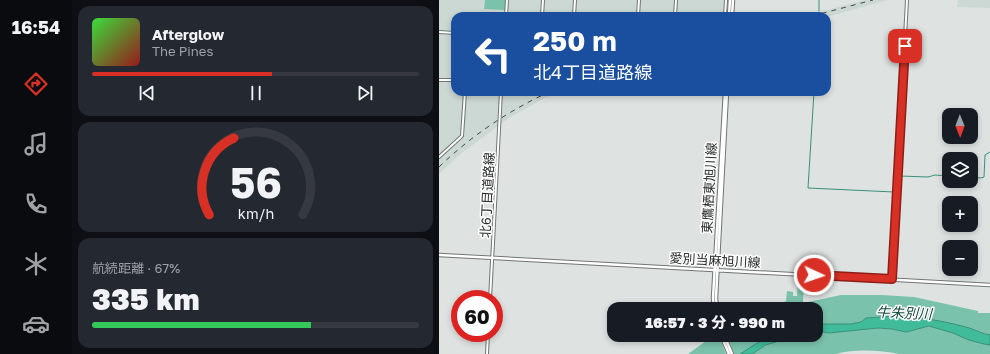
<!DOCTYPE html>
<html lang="ja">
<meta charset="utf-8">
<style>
body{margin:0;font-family:"Golos Text","Noto Sans JP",sans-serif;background:#242831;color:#f1f3f6;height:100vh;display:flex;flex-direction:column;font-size:15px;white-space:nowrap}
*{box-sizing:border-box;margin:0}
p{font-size:13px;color:#9ea1a6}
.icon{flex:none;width:22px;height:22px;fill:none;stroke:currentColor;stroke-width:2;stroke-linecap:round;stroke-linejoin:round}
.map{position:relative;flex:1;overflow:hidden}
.side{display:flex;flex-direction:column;gap:6px;padding:6px;background:#0d0f14;width:367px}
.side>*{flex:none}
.guide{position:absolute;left:12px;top:12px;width:380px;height:84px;border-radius:12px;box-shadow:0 2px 6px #0003;background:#1a4fa0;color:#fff;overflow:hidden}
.needle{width:26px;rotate:179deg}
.fabs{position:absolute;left:503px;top:108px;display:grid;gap:8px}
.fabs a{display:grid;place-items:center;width:36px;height:36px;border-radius:8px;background:#171b24;box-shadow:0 2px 6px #0003;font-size:20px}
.speed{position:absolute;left:12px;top:290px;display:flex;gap:8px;font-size:20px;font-weight:700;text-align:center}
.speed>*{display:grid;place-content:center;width:52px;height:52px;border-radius:50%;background:#171b24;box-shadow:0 2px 6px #0003;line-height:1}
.speed .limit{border:6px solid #d22;background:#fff;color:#111}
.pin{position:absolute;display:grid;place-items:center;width:34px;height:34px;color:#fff;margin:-17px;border-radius:8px;box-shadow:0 2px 6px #0006}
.me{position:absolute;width:44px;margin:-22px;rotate:93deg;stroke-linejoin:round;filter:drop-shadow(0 0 3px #0008)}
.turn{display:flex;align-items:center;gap:14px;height:84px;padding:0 16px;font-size:18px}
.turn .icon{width:52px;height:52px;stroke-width:2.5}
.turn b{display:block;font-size:28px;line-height:34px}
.big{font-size:30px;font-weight:800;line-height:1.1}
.side .widget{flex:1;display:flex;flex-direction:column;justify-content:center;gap:6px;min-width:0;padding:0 14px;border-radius:12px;background:#242831}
.side .dial{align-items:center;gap:0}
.dial svg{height:104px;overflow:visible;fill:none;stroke:#363941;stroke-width:7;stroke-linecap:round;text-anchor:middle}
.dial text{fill:#f1f3f6;stroke:none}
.song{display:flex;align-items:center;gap:12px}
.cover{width:48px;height:48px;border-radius:6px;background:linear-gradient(135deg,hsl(120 70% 55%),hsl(0 70% 35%))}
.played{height:4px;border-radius:2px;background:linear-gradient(90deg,#d93025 55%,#363941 55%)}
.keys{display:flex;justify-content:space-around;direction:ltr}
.charge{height:6px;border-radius:3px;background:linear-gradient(90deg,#34c759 67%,#363941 0)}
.trip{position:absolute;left:168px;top:302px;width:216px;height:40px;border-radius:12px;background:#171b24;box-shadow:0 2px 6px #0003;font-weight:800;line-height:40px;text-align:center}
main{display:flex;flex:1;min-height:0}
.menu{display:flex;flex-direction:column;width:72px;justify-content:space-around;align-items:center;background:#090b0e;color:#9ea1a6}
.menu .icon{width:28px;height:28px}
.menu .active{color:#d93025}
.menu b{font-size:18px;color:#f1f3f6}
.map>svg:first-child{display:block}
.built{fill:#ccd8d4}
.green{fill:#7ac2ab}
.water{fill:#40bc9b;stroke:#399079}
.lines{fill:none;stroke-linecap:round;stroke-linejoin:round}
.stream{stroke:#399079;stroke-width:1}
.minor-casing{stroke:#717573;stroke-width:4}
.major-casing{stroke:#717573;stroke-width:4.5}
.minor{stroke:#fff;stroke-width:2}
.major{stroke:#fff;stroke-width:2.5}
.rail{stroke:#464947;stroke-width:1;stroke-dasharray:5 5;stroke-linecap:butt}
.route-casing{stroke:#8d1f18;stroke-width:10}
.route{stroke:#d93025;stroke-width:7}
.labels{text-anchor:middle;stroke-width:3;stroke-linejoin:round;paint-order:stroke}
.street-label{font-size:13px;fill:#292b2a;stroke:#fff}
.water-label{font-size:14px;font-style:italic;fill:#15493b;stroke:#fff}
</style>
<main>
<nav class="menu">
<b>16:54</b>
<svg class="icon active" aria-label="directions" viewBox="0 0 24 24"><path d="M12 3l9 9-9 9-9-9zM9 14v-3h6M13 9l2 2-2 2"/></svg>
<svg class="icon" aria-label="music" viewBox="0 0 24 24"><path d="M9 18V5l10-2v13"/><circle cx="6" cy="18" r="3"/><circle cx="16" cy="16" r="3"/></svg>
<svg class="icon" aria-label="phone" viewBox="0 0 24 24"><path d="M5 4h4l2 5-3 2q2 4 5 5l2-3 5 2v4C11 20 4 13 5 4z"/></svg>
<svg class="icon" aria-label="climate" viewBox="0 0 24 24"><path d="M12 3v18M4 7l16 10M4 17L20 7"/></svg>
<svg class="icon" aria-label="car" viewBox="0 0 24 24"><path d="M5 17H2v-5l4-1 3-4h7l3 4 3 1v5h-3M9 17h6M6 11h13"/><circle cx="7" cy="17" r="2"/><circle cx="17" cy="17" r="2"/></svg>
</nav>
<section class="side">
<div class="widget">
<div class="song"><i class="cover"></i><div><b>Afterglow</b><p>The Pines</p></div></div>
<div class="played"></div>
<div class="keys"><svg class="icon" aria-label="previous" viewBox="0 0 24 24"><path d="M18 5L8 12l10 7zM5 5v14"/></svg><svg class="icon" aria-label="pause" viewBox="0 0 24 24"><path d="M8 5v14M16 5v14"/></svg><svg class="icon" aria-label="next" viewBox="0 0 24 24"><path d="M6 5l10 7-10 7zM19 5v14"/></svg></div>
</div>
<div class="widget dial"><svg viewBox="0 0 100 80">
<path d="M14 69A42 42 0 1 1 86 69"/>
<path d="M14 69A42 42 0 0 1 33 10" stroke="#d93025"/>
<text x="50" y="56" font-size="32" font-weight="700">56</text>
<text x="50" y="72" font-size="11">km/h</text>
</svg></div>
<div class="widget"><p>航続距離 · 67%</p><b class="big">335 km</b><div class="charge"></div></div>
</section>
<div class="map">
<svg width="551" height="354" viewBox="0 0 551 354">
<rect width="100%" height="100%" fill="#dee3e1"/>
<path class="built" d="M0 0H285L284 16H16V92H121L104 99 70 118 24 152 0 174Z
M426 0H449L388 17 365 16Z
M519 0H551V8L518 7Z"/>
<path class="green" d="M46 0H68L67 10 45 9Z
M359 280H365L364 303 402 295H443L475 297 539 311V313H551V335L520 325 472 317 458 316 427 318 422 322 412 324H377V309H313L314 307 328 308V305H340L347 301 348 291 354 292V296H358Z
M490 326C498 329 507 330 514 333 527 337 538 344 551 345V354H460C441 350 416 349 397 354H313C334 340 352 335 377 335V332H385L390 333 439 328 452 329 467 332Z
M279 335H280L287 354H249L267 341Z
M288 335H331L301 354H295Z"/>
<path class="water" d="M458 316C481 317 504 321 527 327 535 329 543 334 551 335V345L545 344 530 340 514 333 490 326 467 332 453 329 439 328 390 333 385 332H377V324H412L422 322 427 318Z
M331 335H359L327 345 313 354H301Z"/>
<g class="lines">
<path class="stream" d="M380 11V0
M375 92 369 188 455 192 456 184
M461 176 489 177 496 175 510 176
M532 177 542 178 545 177 546 155 551 152
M456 181 457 175"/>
<defs>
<path id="minor" d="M67 16 68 0
M103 16 104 0
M135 16 136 0
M199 16 200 0
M236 16 237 0
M286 16 287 0
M0 32 16 33
M0 80H16
M0 157 23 136 26 92
M453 279 468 0
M51 299 62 92
M48 354 49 333"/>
<path id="major" d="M290 16 291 0
M293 16 294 0
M0 255 551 285
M275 309 274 298 286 92
M278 309 277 298 288 92
M282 335 290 354
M285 335 293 354"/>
</defs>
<use href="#minor" class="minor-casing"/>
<use href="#major" class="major-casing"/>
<use href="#minor" class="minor"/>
<use href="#major" class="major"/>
<path class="rail" d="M373 16 434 0
M0 167C32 136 69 111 110 92"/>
</g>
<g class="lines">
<defs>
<path id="route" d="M375 275 453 279 466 46"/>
</defs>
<use href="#route" class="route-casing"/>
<use href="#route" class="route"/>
</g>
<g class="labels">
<g class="street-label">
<text transform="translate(270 188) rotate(-87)" y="5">東鷹栖東旭川線</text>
<text transform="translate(48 195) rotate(-87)" y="5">北6丁目道路線</text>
<text transform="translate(276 260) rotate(3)" y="5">愛別当麻旭川線</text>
</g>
<g class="water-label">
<text transform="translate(465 313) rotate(2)" y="5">牛朱別川</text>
</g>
</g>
</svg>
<div class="fabs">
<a><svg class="needle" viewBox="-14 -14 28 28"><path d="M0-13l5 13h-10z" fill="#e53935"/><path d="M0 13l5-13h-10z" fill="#9ea1a6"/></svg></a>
<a><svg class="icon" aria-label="layers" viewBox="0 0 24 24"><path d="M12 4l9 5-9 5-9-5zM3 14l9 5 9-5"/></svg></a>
<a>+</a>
<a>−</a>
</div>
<div class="speed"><div class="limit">60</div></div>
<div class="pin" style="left:466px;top:46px;background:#d93025"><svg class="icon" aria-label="arrive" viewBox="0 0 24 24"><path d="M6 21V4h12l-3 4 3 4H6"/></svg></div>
<svg class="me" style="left:375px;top:275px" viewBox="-20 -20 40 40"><circle r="17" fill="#d93025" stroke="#fff" stroke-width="3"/><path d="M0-11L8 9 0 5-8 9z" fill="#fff"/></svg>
<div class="trip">16:57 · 3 分 · 990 m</div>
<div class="guide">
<div class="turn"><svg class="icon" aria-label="left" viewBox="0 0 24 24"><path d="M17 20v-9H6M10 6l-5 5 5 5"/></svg><div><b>250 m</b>北4丁目道路線</div></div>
</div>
</div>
</main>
